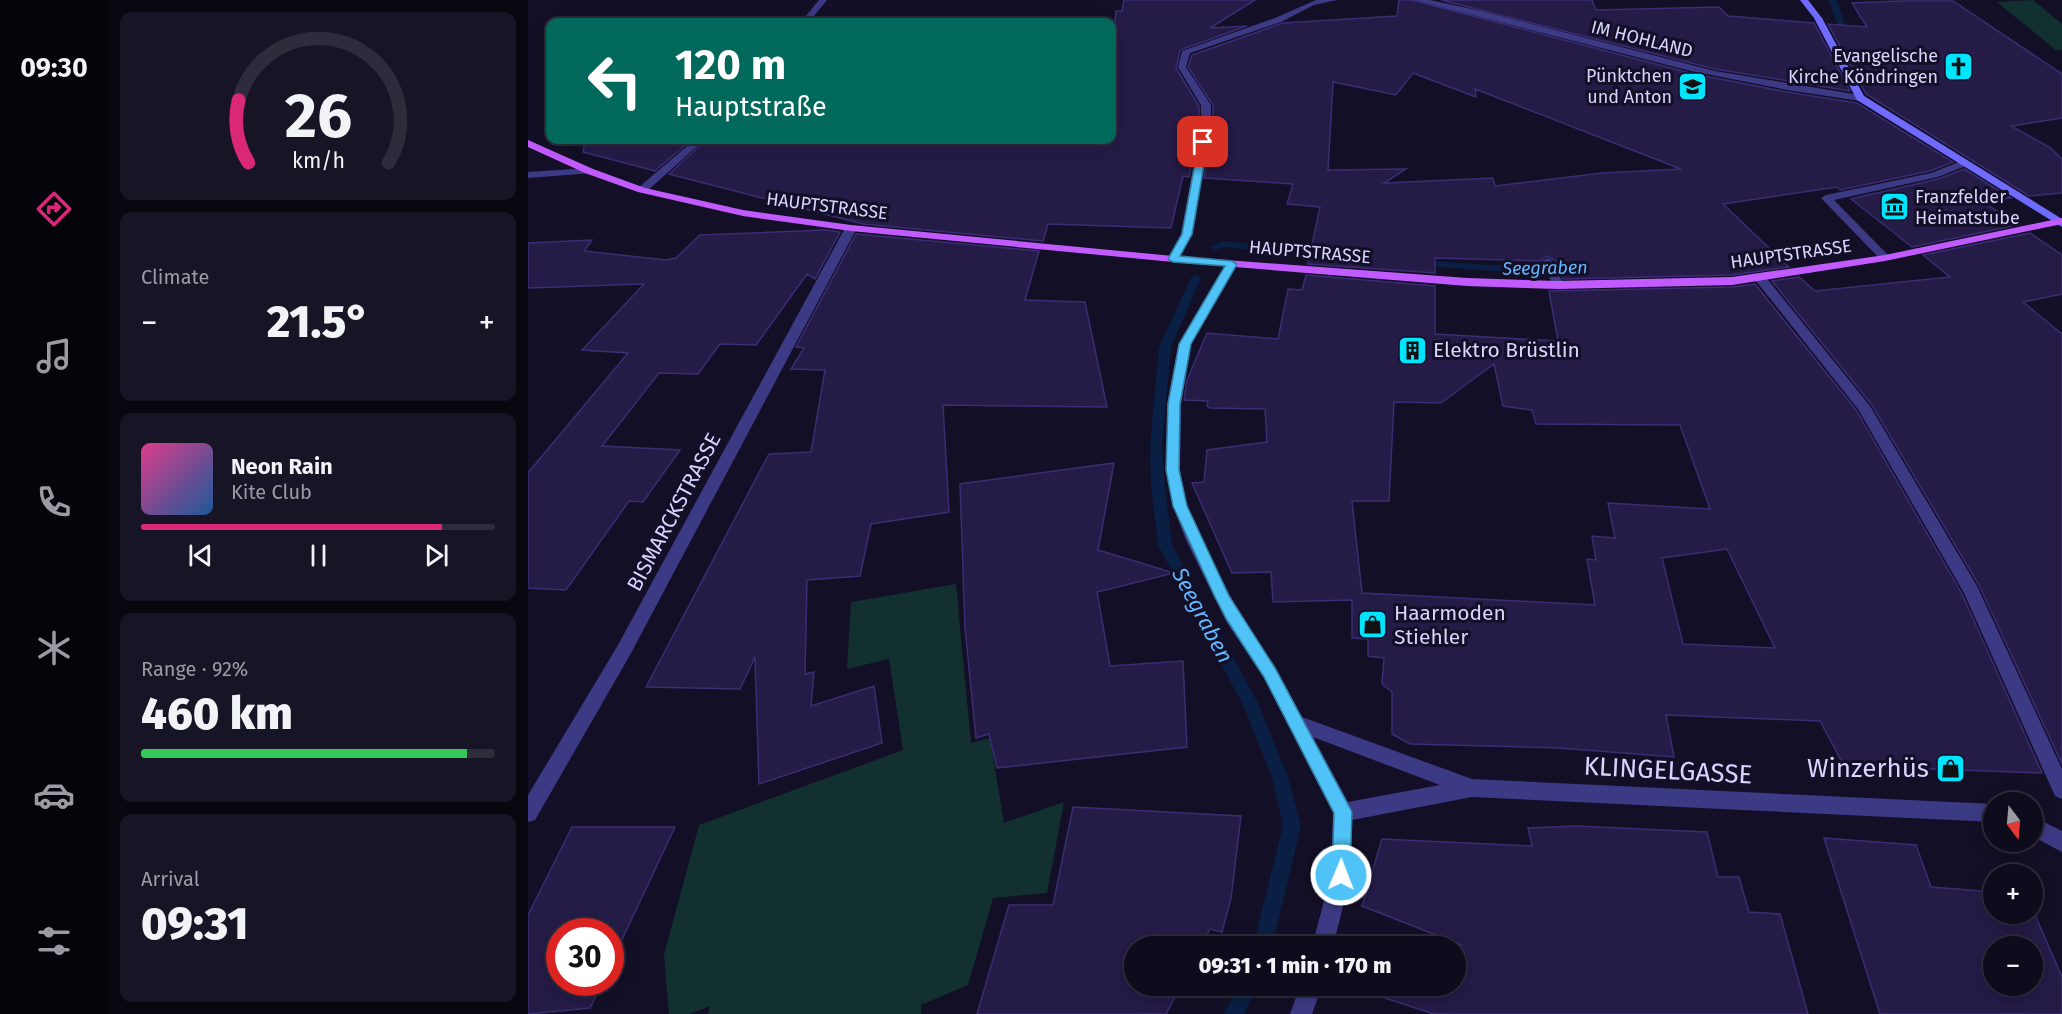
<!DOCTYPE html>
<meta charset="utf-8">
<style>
body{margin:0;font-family:"Fira Sans",sans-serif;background:#171425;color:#f1f3f6;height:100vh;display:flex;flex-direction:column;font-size:22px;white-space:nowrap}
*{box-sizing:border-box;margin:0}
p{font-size:20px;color:#9b9ba3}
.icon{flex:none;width:33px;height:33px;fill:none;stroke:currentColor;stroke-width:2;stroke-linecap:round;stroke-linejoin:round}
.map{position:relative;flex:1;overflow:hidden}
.drawer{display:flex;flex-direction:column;gap:12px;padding:12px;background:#08060f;width:420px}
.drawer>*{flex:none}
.top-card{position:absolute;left:18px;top:18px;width:570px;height:126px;border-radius:12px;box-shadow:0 3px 15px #0003,0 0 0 2px #2e2b3b;background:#00695c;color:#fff;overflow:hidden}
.needle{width:39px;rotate:164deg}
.fabs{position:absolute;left:1455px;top:792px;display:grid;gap:12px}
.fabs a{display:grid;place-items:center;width:60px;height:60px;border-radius:50%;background:#0e0b1c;box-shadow:0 3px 15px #0003,0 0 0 2px #2e2b3b;font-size:30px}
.speed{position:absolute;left:18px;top:918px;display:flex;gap:12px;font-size:30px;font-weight:700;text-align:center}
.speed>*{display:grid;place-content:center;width:78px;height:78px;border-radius:50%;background:#0e0b1c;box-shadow:0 3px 15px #0003,0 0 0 2px #2e2b3b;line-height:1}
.speed .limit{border:9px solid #d22;background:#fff;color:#111}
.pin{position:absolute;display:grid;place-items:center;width:51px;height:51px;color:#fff;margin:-26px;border-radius:12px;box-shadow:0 3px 9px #0006}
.me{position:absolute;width:66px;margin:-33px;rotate:1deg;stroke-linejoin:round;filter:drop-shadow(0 0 4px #0008)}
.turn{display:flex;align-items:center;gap:21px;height:126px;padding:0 30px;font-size:27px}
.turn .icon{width:78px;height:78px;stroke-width:2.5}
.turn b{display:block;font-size:42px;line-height:51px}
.big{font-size:45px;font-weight:800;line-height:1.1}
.drawer .card{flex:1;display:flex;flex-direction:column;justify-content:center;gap:9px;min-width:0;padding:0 21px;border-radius:12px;background:#171425}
.drawer .dial{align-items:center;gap:0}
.dial svg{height:156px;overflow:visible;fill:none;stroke:#2e2b3b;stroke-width:7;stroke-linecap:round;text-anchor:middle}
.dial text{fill:#f1f3f6;stroke:none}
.song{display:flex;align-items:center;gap:18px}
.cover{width:72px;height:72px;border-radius:9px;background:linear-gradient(135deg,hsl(330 70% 55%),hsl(210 70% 35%))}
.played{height:6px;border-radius:3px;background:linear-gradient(90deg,#db2777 85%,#2e2b3b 85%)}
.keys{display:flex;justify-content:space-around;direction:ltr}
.heat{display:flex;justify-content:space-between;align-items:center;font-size:33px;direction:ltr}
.charge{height:9px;border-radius:4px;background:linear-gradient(90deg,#34c759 92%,#2e2b3b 0)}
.trip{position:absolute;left:596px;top:936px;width:342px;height:60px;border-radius:30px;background:#0e0b1c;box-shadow:0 3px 15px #0003,0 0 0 2px #2e2b3b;font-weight:800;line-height:60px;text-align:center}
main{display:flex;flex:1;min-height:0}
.dock{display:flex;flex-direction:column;width:108px;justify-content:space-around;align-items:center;background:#06040b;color:#9b9ba3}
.dock .icon{width:42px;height:42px}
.dock .active{color:#db2777}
.dock b{font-size:27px;color:#f1f3f6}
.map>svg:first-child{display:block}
.green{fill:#12302f}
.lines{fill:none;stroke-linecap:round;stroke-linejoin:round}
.stream{fill:#0a1f44;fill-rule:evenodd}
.building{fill:#241b47;stroke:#3b2d73;stroke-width:1.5;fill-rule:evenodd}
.lane{fill:#3d3a85;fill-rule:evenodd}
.street{fill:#3d3a85;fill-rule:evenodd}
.secondary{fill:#6f6bff;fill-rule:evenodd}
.primary{fill:#c25bff;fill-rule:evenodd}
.route{fill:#4fc3f7;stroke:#337fa1;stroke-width:1.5}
.labels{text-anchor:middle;stroke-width:6;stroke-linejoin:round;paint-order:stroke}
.far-street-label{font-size:18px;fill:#d9d4ff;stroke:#130f26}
.far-poi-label{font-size:18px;fill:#d9d4ff;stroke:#130f26;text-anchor:end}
.far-water-label{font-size:18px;font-style:italic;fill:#62b6ff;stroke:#130f26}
.poi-label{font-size:21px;fill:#d9d4ff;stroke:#130f26;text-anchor:start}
.street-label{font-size:21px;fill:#d9d4ff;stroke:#130f26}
.water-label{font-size:22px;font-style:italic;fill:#62b6ff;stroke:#130f26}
.near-poi-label{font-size:26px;fill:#d9d4ff;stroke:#130f26;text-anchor:end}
.near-street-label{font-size:26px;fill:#d9d4ff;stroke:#130f26}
</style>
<main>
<nav class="dock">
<b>09:30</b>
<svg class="icon active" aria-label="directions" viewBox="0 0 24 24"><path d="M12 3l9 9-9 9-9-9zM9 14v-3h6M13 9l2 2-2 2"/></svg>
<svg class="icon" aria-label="music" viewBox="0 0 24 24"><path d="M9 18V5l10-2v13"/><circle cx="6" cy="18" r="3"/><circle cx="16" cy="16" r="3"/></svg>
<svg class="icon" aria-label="phone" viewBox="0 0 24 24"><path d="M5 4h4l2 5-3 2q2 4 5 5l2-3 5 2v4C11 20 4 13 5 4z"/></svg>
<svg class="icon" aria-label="climate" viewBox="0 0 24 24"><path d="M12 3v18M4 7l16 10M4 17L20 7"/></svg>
<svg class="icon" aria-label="car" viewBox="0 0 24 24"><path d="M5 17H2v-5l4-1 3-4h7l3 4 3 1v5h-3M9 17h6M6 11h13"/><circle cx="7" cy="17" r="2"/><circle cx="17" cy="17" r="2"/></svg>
<svg class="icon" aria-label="filters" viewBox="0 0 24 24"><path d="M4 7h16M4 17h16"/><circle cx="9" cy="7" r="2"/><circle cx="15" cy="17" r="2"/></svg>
</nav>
<section class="drawer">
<div class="card dial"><svg viewBox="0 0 100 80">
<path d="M14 69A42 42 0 1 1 86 69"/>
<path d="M14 69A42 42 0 0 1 9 37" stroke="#db2777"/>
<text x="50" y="56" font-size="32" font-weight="700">26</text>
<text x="50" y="72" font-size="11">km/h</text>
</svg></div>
<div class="card"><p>Climate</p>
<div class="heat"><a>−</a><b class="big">21.5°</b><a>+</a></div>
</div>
<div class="card">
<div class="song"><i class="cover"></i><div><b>Neon Rain</b><p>Kite Club</p></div></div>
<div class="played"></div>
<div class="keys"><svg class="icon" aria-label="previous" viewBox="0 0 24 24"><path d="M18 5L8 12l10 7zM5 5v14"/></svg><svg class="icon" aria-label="pause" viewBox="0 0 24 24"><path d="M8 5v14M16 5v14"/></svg><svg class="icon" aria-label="next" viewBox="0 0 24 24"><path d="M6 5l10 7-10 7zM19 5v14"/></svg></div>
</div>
<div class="card"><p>Range · 92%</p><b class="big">460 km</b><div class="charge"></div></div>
<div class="card"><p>Arrival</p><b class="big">09:31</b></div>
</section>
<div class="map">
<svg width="1534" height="1014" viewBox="0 0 1534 1014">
<rect width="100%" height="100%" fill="#130f26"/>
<path class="green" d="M1505 0 1534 24V50L1529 51 1469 2Z
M428 584 443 743 462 738 476 823 536 802 519 893 465 898 440 985 393 1005V1014H180L182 1006 162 1014H141L136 955 171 825 375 750 361 659 319 669 323 602Z"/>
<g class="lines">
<path class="stream" d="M1301 0H1309L1322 42 1315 40Z
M696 241 800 252 805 255 800 258 697 247 687 250 682 247Z
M888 260 963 265H1049L1054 268 1049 271H963L884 265 883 263Z
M668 275 673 278 643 347 634 445 637 486 644 545 731 705 760 777 773 826 744 946H725L755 826 744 777 716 707 630 545 623 486 622 445 631 347 663 278Z
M710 986H730L716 1014H696Z"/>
</g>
<path class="building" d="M596 0H727L682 28 719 26 652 50 648 68 671 106V124L661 177 655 176 643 228 520 224 515 241 335 224 141 174 178 140H584V48L588 11H594Z
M871 0H884L1162 73 1259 92 1329 103 1425 162 1402 171 1312 190 1309 187 1195 204 1261 267 1204 275 1035 279 1030 262 1019 256 1012 261 907 258V273L780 264 792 207 759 204 765 184 676 178 685 124V105L660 67 664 55 755 23 869 16ZM885 73 948 97 947 89 1153 169 1074 173 967 186 965 178 856 183 878 169 800 170 805 82 868 95Z
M913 0H1064L1068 10 1191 7 1200 16 1286 23 1322 91 1187 69Z
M1373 1H1425L1534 74V118L1483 126 1523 148 1534 159V193L1501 196 1338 94 1300 24 1339 27 1324 3Z
M57 140H163L127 171 55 152Z
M1436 169 1483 198 1454 201 1490 225 1384 247 1323 199 1410 179Z
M297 230 312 232 287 279 279 274 228 345 192 344 170 374 131 373 74 446 152 450 115 502 101 501 38 590 0 588V473L100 353 54 350 116 284 0 288V243L64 240 56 251 138 260 148 258 172 235Z
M1502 233 1534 255V294L1495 302 1534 334V764L1451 585 1344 405 1244 281 1271 277 1287 291 1422 277 1395 255Z
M328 234 511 251 497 300 557 302 579 407 415 405 421 512 343 524 332 576 279 580 277 674 286 672 283 706 346 686 354 743 231 784 227 657 212 689 118 687 241 454 283 452 297 370 263 369 276 348 268 347Z
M778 275 907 286V334L1030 341 1021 291 1204 287 1227 284 1328 410 1434 594 1514 773 1351 767 1349 763 1314 762 1292 721 1138 715 1146 757 1031 748 882 744 864 734V692L854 684 856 658 840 656V639L824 638V600L745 602 743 572 704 573 664 483 676 482 679 450 739 442 737 409 682 408 679 406 680 401 656 400 659 380 679 333 750 339 760 289 774 290ZM966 364 975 406 1004 410 1008 424 1152 425 1182 509 1080 503 1087 538 1064 536 1068 560 1059 559 1067 605 834 593 824 501H861L866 402 913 403ZM1199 549 1247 648 1155 644 1134 558Z
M586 463 570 550 646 573 569 592 582 666 655 661 659 747 469 768 461 734 448 738 437 628 432 484Z
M545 807 713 816 703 898 694 932 682 929 673 946H606V986H653L638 1014H449L481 905H525Z
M1048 826 1179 832 1190 877H1211L1221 912 1252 914 1280 1014H906L832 990 833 986H927V946H919L934 945 834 906 854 839 1004 846 1000 828Z
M44 827H147L82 965V932H32V982H75L62 1008 0 1014V915Z
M1296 838 1388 845 1403 887 1466 892V914H1504V908L1534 977V1014H1352ZM1466 946H1504V986H1466Z"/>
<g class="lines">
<path class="lane" d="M1436 160 1440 161V165L1410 177 1306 200 1361 256V260H1353L1293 198 1298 195 1403 173Z
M1020 258 1029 264 1030 273 1036 285 1034 288H1026L1014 261Z"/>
<path class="street" d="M291 0H299L281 22H273Z
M788 0H809L786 5 753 22 662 53 658 67 683 105V124L665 234 649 261H641L639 259 653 234 673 124V105L650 67 654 51 747 18Z
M886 0H902L953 11 1187 71 1332 95 1337 98 1332 101 1259 90 1163 71Z
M166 140H176L118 192H110V188Z
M61 168 65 169V173L0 178V172Z
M323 225 329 228 102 655 7 820 0 822V795L90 645 317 228Z
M704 261 710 264 663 344 653 404 652 470 659 506 674 540 710 611 748 668 774 717 944 779 1466 804V822L944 797 824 820 823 875 805 946H784L803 875 805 813 736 678 698 621 658 540 645 506 638 470 639 404 651 344 698 264ZM785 737 912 785 820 802Z
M1232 274 1236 275 1342 406 1449 586 1534 769V799L1527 796 1436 593 1330 409 1228 281 1226 278Z
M1504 816 1534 831V852L1504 836Z
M772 986H794L784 1014H762Z"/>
<path class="secondary" d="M1272 0H1280L1294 18 1336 96 1534 219V227L1329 100 1286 18Z"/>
<path class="primary" d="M0 140 65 169 117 188 215 210 323 225 645 256 939 278 1030 281 1204 277 1357 255 1534 218V224L1357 261 1204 285 1030 289 939 286 645 262 323 231 215 216 110 192 57 173 0 147Z"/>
</g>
<path class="route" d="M675 140 680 142 664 234 652 256 704 261 709 264 663 344 652 404 651 470 659 506 701 596 747 668 824 812 822 875 820 882 813 884 807 882 804 875 806 813 736 677 699 620 687 597 645 506 638 470 640 404 651 344 697 266 645 262 640 259 654 234 671 142Z"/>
<defs>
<symbol id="church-square" viewBox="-11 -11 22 22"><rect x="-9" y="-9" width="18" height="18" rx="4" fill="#00e5ff" stroke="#130f26"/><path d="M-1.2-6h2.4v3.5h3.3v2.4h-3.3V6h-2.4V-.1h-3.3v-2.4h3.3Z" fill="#111"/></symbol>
<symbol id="school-square" viewBox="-11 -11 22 22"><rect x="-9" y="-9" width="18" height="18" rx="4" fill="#00e5ff" stroke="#130f26"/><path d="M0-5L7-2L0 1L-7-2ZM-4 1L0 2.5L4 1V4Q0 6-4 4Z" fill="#111"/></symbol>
<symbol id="museum-square" viewBox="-11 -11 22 22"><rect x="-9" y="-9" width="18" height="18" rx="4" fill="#00e5ff" stroke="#130f26"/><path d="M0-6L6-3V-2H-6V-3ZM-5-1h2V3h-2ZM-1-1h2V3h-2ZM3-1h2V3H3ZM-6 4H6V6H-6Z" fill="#111"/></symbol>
<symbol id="building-square" viewBox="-11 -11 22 22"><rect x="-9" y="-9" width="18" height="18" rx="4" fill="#00e5ff" stroke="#130f26"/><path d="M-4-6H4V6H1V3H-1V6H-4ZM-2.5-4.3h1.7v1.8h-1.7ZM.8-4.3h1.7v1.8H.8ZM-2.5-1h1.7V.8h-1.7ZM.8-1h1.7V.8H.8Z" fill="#111"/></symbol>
<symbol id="shop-square" viewBox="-11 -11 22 22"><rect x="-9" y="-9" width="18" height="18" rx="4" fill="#00e5ff" stroke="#130f26"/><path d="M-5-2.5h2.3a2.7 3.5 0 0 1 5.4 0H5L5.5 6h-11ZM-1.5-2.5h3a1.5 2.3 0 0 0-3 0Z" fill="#111"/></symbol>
</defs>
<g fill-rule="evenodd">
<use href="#church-square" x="1414" y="50" width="33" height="33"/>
<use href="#school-square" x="1148" y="70" width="33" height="33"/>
<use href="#museum-square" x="1350" y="190" width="33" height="33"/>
<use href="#building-square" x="868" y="334" width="33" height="33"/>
<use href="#shop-square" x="828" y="608" width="33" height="33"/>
<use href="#shop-square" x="1406" y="752" width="33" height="33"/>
</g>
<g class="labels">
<g class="far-street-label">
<text transform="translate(1114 39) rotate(14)" y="6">IM HOHLAND</text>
<text transform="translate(299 206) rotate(7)" y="6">HAUPTSTRASSE</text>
<text transform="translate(782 252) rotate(5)" y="6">HAUPTSTRASSE</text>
<text transform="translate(1263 254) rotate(-8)" y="6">HAUPTSTRASSE</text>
</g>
<g class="far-poi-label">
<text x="1410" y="62">Evangelische<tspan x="1410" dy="21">Kirche Köndringen</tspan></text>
<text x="1144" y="82">Pünktchen<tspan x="1144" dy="21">und Anton</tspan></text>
<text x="1387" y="203" text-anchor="start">Franzfelder<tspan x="1387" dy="21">Heimatstube</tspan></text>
</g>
<g class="far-water-label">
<text transform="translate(1017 268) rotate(-1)" y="6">Seegraben</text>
</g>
<g class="poi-label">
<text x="905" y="357">Elektro Brüstlin</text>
<text x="866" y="620">Haarmoden<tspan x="866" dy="24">Stiehler</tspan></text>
</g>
<g class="street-label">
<text transform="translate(146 512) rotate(-62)" y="7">BISMARCKSTRASSE</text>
</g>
<g class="water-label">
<text transform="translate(675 615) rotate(62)" y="8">Seegraben</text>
</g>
<g class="near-poi-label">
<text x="1401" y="777">Winzerhüs</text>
</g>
<g class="near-street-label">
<text transform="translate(1140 770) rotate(3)" y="9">KLINGELGASSE</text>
</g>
</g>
</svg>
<div class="fabs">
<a><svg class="needle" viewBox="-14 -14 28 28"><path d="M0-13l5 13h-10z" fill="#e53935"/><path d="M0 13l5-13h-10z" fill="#9b9ba3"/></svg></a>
<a>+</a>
<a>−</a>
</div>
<div class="speed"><div class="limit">30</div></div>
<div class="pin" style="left:675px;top:142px;background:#d93025"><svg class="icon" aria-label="arrive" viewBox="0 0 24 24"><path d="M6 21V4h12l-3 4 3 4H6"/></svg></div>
<svg class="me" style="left:813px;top:875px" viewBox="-20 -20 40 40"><circle r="17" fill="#4fc3f7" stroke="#fff" stroke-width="3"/><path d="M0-11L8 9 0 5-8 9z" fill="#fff"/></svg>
<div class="trip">09:31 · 1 min · 170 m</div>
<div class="top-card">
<div class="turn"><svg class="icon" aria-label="left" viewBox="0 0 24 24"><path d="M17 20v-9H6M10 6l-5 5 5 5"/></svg><div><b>120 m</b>Hauptstraße</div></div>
</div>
</div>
</main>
